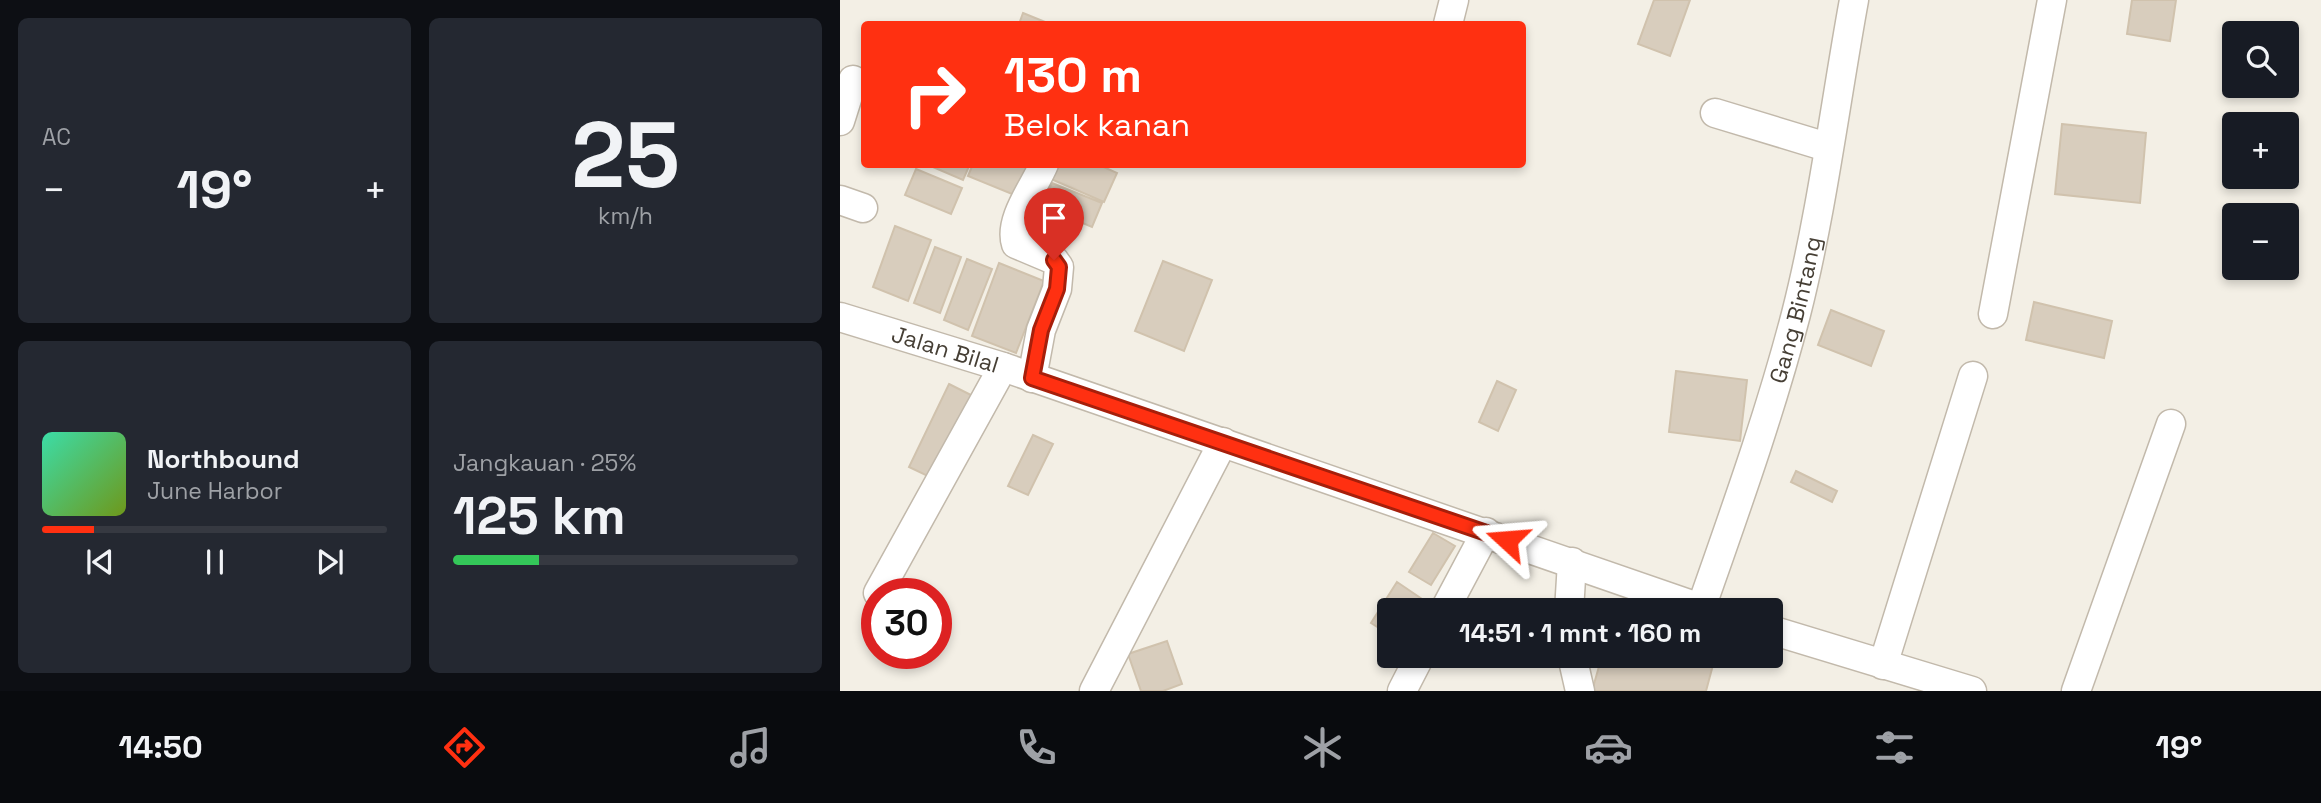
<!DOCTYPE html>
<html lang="id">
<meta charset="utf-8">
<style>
body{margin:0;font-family:"Space Grotesk",sans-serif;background:#242831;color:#f1f3f6;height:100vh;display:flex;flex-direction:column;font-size:26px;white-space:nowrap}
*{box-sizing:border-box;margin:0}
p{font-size:23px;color:#9ea1a6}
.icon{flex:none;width:38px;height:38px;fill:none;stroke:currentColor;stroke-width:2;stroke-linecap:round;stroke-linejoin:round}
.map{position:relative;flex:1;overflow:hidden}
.side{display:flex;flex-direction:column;gap:18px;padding:18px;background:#0d0f14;width:840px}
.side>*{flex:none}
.hud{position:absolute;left:21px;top:21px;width:665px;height:147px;border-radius:7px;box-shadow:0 4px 10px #0003;background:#ff3011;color:#fff;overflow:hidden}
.buttons{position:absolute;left:1382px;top:21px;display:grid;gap:14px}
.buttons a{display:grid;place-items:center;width:77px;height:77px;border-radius:7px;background:#171b24;box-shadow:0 4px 10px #0003;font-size:35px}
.speed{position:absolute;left:21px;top:578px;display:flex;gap:14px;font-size:35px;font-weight:700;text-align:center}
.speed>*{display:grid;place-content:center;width:91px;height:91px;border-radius:50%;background:#171b24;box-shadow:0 4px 10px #0003;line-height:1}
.speed .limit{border:10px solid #d22;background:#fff;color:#111}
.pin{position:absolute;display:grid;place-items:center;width:60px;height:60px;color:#fff;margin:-72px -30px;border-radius:50% 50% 50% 0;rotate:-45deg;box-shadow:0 0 7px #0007}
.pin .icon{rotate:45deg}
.me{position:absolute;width:77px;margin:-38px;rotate:289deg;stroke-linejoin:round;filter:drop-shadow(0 0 5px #0008)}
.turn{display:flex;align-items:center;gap:24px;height:147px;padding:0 28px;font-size:32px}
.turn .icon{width:91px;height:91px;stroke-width:2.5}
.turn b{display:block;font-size:49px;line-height:60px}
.big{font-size:52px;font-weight:700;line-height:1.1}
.side .tile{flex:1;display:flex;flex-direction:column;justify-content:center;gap:10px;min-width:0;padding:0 24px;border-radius:10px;background:#242831}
.side .dial{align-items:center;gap:0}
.dial b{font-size:91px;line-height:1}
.song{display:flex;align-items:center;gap:21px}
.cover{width:84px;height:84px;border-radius:10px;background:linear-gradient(135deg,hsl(160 70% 55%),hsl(80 70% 35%))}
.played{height:7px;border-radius:4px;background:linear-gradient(90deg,#ff3011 15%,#363941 15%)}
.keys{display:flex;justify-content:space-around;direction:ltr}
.heat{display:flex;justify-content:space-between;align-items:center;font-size:38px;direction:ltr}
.charge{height:10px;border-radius:5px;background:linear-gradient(90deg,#34c759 25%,#363941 0)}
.side .tiles{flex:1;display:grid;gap:18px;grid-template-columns:repeat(2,1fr)}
.trip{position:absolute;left:537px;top:598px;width:406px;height:70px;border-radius:7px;background:#171b24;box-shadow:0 4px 10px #0003;font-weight:700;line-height:70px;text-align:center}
.dock{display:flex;height:112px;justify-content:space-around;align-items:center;background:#090b0e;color:#9ea1a6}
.dock .icon{width:49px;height:49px}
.dock .on{color:#ff3011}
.dock b{font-size:32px;color:#f1f3f6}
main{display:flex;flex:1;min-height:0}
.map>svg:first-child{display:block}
.building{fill:#d8cdbd;stroke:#d0c2ad;stroke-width:2}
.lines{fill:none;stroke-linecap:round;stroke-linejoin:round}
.minor-casing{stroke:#c2b9ab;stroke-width:31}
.minor{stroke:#fff;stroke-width:28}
.route-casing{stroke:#a61f0b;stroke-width:18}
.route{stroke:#ff3011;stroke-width:12}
.labels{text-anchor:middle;stroke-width:5;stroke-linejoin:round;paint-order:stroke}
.street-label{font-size:23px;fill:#463f35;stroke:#fff}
</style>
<main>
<section class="side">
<div class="tiles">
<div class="tile"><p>AC</p>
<div class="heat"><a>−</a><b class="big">19°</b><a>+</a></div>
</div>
<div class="tile dial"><b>25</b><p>km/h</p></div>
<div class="tile">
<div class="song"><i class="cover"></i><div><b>Northbound</b><p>June Harbor</p></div></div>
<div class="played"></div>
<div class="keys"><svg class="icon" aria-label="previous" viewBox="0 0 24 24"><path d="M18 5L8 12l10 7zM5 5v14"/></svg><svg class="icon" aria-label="pause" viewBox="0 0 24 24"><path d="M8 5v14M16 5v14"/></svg><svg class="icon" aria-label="next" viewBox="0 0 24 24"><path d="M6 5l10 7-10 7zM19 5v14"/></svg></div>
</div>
<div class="tile"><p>Jangkauan · 25%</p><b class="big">125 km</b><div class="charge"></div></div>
</div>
</section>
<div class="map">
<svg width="1481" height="691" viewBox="0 0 1481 691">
<rect width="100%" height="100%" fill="#f3efe5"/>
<path class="building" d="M814 0H850L830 56 798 44Z
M1292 0H1336L1330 41 1287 34Z
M183 13 210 24H179Z
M1222 124 1306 133 1300 203 1215 194Z
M86 164H130L123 180Z
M133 164H187L194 167 182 198 128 176Z
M217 164H257L277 173 264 202 211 179Z
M76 169 122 188 111 214 65 195Z
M212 183 262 203 252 227 202 206Z
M55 226 91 240 68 301 33 287Z
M95 247 121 257 100 313 74 303Z
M127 259 152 269 128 330 104 320Z
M323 261 372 280 344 351 295 331Z
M159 263 204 281 176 353 132 336Z
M1194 302 1272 321 1264 358 1186 340Z
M991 310 1044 331 1031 366 978 345Z
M836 371 907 380 900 441 829 432Z
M657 381 676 390 658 431 639 422Z
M109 384 133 396 94 479 69 467Z
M193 435 213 444 188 495 168 486Z
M956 471 997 491 992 502 951 482Z
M593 533 615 546 591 585 569 572Z
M557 582 582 599 574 611H550V635L531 623Z
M327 641 342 684 323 691H301L288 654Z
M762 656H843L873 665 866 691H752Z"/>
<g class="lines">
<defs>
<g id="minor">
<path d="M608 24 614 0"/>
<path d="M875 113 987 147"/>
<path d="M0 121 13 80"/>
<path d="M0 200 23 208"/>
<path d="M1153 314 1212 0"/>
<path id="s1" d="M0 317 163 367 869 611"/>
<path d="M192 378 201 330 217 289 219 267 214 260 176 244C168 220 195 186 204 164"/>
<path d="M38 593 163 367"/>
<path id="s2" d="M861 608C895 511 930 414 956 314 982 212 995 104 1014 0"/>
<path d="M604 611 646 532"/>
<path d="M729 611 732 562"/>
<path d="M931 630 1132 691"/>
<path d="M732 656 740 691"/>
<path d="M1043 665 1133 376"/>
<path d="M254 691 383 442"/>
<path d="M562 691 580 656"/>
<path d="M1236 691 1331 424"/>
</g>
</defs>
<use href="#minor" class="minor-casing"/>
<use href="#minor" class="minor"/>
</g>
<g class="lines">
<defs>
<path id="route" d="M214 260 219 267 217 289 201 330 192 378 667 540"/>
</defs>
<use href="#route" class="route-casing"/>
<use href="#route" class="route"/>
</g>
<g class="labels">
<g class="street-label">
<text dy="8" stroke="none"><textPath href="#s2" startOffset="313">Gang Bintang</textPath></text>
<text dy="8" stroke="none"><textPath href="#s1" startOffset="110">Jalan Bilal</textPath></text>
</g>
</g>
</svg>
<div class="buttons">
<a><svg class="icon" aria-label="search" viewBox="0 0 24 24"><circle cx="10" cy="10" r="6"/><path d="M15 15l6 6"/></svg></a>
<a>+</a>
<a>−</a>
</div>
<div class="speed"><div class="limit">30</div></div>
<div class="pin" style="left:214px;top:260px;background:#d93025"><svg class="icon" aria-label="arrive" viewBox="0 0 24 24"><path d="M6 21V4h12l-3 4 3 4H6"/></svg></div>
<svg class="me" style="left:667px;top:540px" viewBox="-20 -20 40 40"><path d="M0-17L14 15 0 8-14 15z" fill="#ff3011" stroke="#fff" stroke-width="4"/></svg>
<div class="trip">14:51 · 1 mnt · 160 m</div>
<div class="hud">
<div class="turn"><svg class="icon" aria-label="right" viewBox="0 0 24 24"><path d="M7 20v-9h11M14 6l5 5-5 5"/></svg><div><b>130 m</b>Belok kanan</div></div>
</div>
</div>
</main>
<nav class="dock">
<b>14:50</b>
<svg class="icon on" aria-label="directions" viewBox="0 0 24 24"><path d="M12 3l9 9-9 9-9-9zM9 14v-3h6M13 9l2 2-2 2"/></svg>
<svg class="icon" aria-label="music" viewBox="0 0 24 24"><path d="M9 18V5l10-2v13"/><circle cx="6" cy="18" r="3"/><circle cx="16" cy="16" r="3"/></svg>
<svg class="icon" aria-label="phone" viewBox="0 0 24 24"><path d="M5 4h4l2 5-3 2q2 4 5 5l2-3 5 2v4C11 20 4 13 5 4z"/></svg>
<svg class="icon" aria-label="climate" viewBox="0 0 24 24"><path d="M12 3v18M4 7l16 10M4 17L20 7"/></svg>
<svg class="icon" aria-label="car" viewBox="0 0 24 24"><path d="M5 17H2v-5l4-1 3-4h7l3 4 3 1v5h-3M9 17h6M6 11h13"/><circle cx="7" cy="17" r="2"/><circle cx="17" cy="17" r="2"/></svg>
<svg class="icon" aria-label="filters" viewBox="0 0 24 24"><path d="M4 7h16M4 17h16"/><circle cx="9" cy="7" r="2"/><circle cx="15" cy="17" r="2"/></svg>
<b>19°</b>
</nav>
